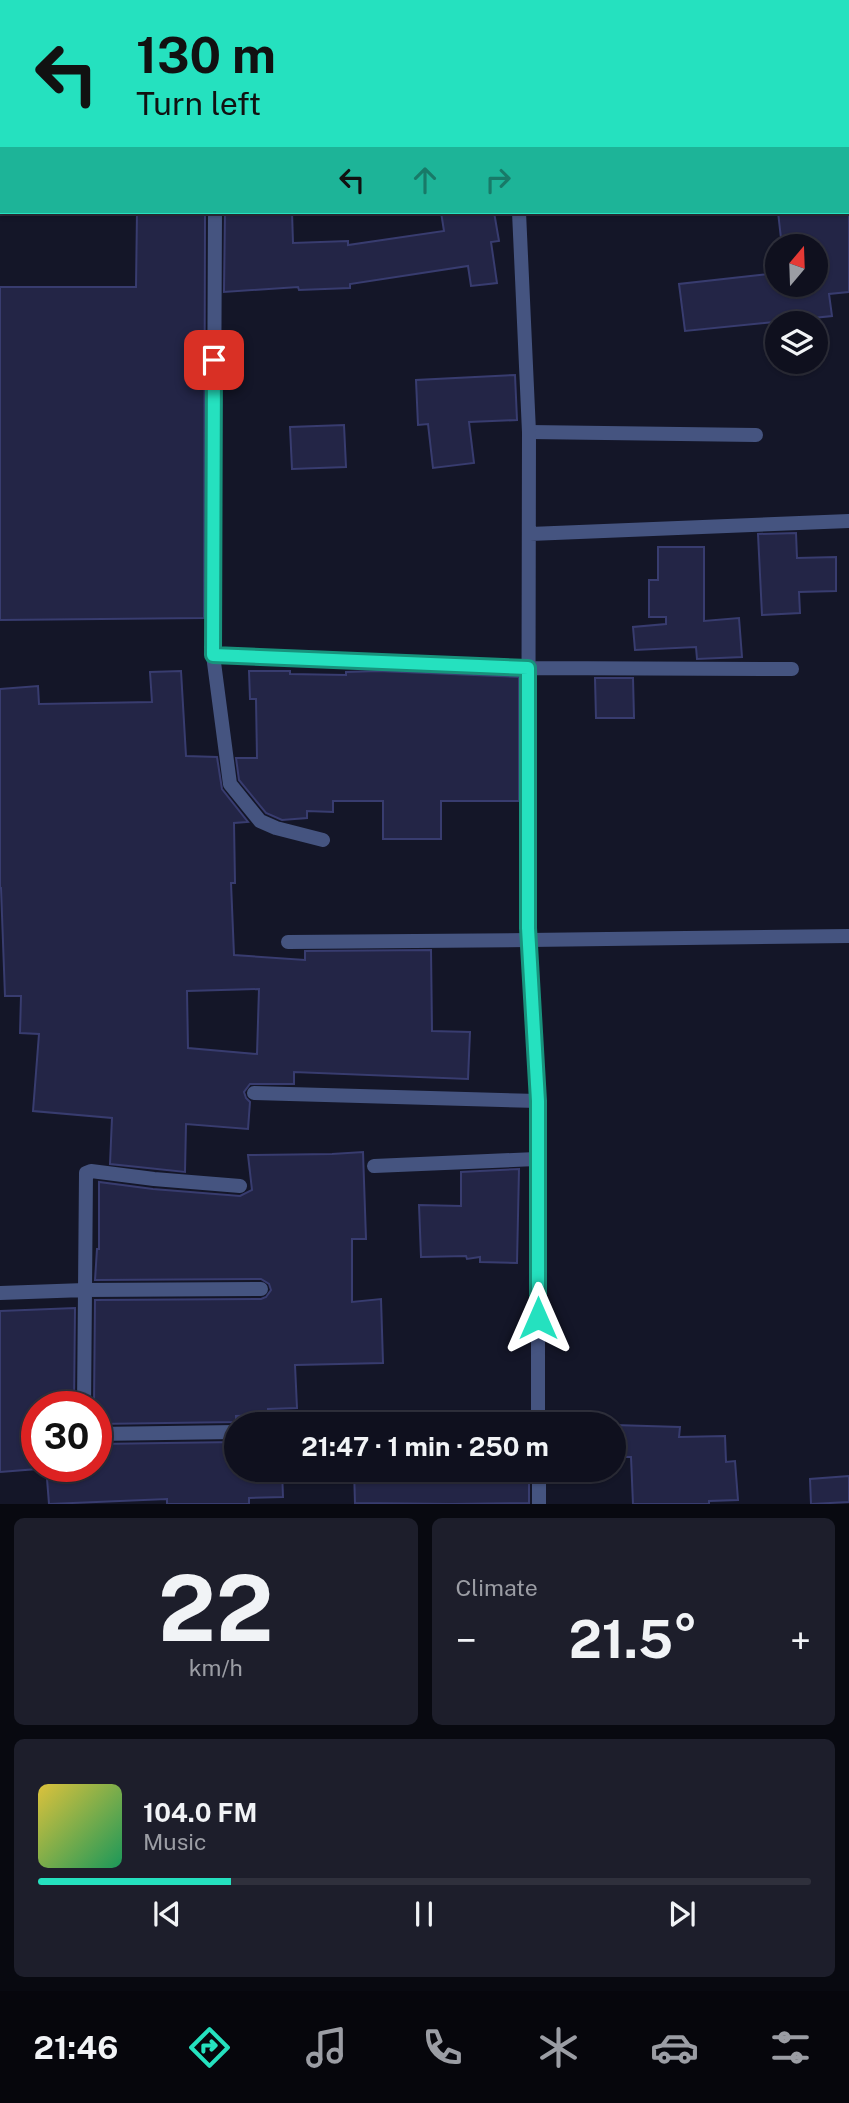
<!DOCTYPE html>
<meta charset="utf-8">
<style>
body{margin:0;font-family:"Public Sans",sans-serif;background:#1d1e2b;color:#f1f3f6;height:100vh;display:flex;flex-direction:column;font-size:26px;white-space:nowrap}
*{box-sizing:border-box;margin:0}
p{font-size:23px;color:#9b9da4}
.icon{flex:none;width:38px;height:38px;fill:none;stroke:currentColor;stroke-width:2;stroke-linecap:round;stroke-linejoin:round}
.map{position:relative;height:1504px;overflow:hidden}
.sheet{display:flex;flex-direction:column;gap:14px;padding:14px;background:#080910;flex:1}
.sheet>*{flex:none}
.top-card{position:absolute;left:0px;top:0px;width:850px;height:214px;box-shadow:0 2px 5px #0004,0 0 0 2px #2f303c;background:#25e1bf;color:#111;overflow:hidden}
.needle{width:46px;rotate:19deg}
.tools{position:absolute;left:765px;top:234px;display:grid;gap:14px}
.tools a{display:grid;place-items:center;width:63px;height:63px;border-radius:50%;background:#0f101e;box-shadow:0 2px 5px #0004,0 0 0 2px #2f303c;font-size:35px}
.speed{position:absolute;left:21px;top:1391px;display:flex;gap:14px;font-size:35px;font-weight:700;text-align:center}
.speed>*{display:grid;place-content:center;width:91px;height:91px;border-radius:50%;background:#0f101e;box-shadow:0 2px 5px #0004,0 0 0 2px #2f303c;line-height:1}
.speed .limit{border:10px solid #d22;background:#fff;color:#111}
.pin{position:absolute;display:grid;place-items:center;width:60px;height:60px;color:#fff;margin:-30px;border-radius:14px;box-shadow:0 4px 10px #0006}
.me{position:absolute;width:77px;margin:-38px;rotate:0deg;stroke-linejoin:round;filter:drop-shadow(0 0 5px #0008)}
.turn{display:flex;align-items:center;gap:24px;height:147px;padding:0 21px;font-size:32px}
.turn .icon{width:91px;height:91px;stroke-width:2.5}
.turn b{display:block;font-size:49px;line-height:60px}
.lanes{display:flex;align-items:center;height:66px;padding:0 21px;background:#0003;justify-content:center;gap:35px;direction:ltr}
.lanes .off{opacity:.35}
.big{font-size:52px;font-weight:700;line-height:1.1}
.sheet .widget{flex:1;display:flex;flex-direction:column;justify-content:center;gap:10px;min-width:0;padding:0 24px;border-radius:10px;background:#1d1e2b}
.sheet .dial{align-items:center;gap:0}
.dial b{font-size:91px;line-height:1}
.song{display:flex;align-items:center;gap:21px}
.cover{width:84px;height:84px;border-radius:10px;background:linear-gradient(135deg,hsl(50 70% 55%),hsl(150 70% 35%))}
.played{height:7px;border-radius:4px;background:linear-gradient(90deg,#25e1bf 25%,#2f303c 25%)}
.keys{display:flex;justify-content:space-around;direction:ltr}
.heat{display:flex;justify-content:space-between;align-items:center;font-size:38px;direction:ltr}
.sheet .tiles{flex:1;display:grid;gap:14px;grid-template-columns:1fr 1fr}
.widget:last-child{grid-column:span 2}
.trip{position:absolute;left:224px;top:1412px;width:402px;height:70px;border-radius:35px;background:#0f101e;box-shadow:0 2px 5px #0004,0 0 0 2px #2f303c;font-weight:700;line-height:70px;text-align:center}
.tab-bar{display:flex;height:112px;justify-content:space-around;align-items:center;background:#06060c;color:#9b9da4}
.tab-bar .icon{width:49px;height:49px}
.tab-bar .current{color:#25e1bf}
.tab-bar b{font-size:32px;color:#f1f3f6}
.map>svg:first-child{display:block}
.building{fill:#232546;stroke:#383c6f;stroke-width:2;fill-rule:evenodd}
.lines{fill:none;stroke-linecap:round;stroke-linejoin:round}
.lane{stroke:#455480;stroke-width:14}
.street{stroke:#455480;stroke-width:14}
.route-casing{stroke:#18927c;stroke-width:18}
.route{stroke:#25e1bf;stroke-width:12}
</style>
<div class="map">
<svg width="849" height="1505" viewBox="0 0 849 1505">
<rect width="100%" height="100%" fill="#141628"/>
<path class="building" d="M137 212H205L204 618 0 620V287H136Z
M225 212H292L293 243 348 241V245L444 231 441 212H494L499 241 491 242 497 283 471 286 468 266 350 284V288L299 290 298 287 224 292Z
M778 212H849V292L829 294 832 316 685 331 679 284 777 273V285H816V247H782Z
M515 375 517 420 469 422 474 463 433 468 428 424 418 425 416 380Z
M344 425 346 467 292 469 290 427Z
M796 533 797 558 836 557V591L799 592 800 613 762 615 758 534Z
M658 547H704V621L739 618 742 657 697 659 696 647 635 650 633 627 666 624V617H649V580H658Z
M181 671 186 756 217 757 222 789 248 822 234 823 235 883H231L234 955 305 960V951L431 950 432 1031 470 1032 468 1079 294 1072V1084H250L244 1092 246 1098 250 1102 248 1129 186 1124 185 1172 110 1164 112 1118 33 1111 39 1034 20 1033 21 996H5L1 888H0V689L38 686 39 704 152 702 150 672ZM259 989 257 1054 188 1048 187 991Z
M249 671H290V674L346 675V672L378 671 519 677V801H441V839H383V801H333V812L307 811V818L282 820 266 813 239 780 236 758H257L256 699H250Z
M595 678H633L634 718H596Z
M363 1152 366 1239H352V1302L381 1299 383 1363 295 1365 297 1408 268 1409V1415L236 1416V1422L96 1424V1407H94L95 1300 261 1299 266 1297 271 1290 269 1284 261 1279 95 1280 97 1249H99V1182L153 1189 240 1196 252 1190 248 1155 332 1154Z
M519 1169 517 1263 480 1262V1257L467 1259 466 1256 421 1257 419 1205 461 1206V1172Z
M75 1308 74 1407H37V1469L0 1472V1311Z
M614 1425 680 1427 679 1437 725 1436 726 1462 735 1461 738 1500 709 1501V1504H633L631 1457H614Z
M236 1442V1470H282L283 1497 249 1498V1504H167V1499L49 1504 46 1466H96V1444Z
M354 1470H529V1503L451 1504 355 1503Z
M849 1476V1502L811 1504 810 1479Z"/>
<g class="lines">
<path class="lane" d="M204 0 205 2
M215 212 213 655 528 668
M529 432 756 435
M213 655 230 784 260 821 276 828 323 840
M288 942 529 940
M254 1093 538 1101
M374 1166 536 1159"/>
<path class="street" d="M497 0V2
M519 212 529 432 528 928 538 1101V1424
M530 534 849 521
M528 668 792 669
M529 940 849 936
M0 1293 85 1290 261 1289
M84 1407 86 1173 91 1171 154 1179 240 1186
M96 1434 236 1432
M539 1470V1505"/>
</g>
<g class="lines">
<defs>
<path id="route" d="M214 360 213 655 528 668V928L538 1101V1318"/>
</defs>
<use href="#route" class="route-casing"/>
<use href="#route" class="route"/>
</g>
</svg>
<div class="tools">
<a><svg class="needle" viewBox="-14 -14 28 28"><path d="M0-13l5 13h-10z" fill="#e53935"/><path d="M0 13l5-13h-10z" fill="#9b9da4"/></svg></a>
<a><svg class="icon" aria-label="layers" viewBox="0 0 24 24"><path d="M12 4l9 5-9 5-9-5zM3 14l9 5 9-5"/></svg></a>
</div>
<div class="speed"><div class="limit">30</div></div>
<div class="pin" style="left:214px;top:360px;background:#d93025"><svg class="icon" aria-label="arrive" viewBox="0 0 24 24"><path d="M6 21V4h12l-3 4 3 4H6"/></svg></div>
<svg class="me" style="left:538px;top:1318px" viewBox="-20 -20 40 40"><path d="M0-17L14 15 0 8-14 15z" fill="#25e1bf" stroke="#fff" stroke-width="4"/></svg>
<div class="trip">21:47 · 1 min · 250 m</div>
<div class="top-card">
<div class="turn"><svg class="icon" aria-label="left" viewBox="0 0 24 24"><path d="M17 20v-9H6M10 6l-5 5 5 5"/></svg><div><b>130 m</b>Turn left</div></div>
<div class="lanes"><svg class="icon" aria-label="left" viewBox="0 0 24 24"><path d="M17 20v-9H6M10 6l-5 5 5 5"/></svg><svg class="icon off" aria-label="ahead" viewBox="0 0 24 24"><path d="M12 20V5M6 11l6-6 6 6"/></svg><svg class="icon off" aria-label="right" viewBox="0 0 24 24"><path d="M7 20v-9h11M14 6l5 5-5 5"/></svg></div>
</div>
</div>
<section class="sheet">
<div class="tiles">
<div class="widget dial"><b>22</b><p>km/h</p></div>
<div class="widget"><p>Climate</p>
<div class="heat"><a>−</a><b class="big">21.5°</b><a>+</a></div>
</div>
<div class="widget">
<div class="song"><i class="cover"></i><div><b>104.0 FM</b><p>Music</p></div></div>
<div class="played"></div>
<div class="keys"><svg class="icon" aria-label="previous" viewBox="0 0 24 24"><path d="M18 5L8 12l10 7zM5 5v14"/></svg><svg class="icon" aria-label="pause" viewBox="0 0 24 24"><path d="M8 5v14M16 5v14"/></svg><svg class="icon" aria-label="next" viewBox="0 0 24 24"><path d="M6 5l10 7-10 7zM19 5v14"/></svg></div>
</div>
</div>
</section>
<nav class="tab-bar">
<b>21:46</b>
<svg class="icon current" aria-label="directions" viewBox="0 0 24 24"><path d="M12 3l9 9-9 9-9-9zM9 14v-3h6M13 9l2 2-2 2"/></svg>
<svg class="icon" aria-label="music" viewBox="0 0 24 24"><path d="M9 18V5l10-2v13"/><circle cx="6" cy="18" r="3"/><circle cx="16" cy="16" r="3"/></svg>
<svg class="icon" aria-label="phone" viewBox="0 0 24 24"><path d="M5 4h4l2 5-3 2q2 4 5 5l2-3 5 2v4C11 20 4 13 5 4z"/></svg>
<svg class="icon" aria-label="climate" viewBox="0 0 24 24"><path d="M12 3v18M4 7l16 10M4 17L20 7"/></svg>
<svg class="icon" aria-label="car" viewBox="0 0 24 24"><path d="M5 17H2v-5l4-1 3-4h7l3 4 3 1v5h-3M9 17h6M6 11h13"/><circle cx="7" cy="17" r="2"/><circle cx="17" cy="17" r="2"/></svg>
<svg class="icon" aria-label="filters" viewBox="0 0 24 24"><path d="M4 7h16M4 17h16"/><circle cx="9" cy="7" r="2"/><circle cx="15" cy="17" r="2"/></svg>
</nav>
